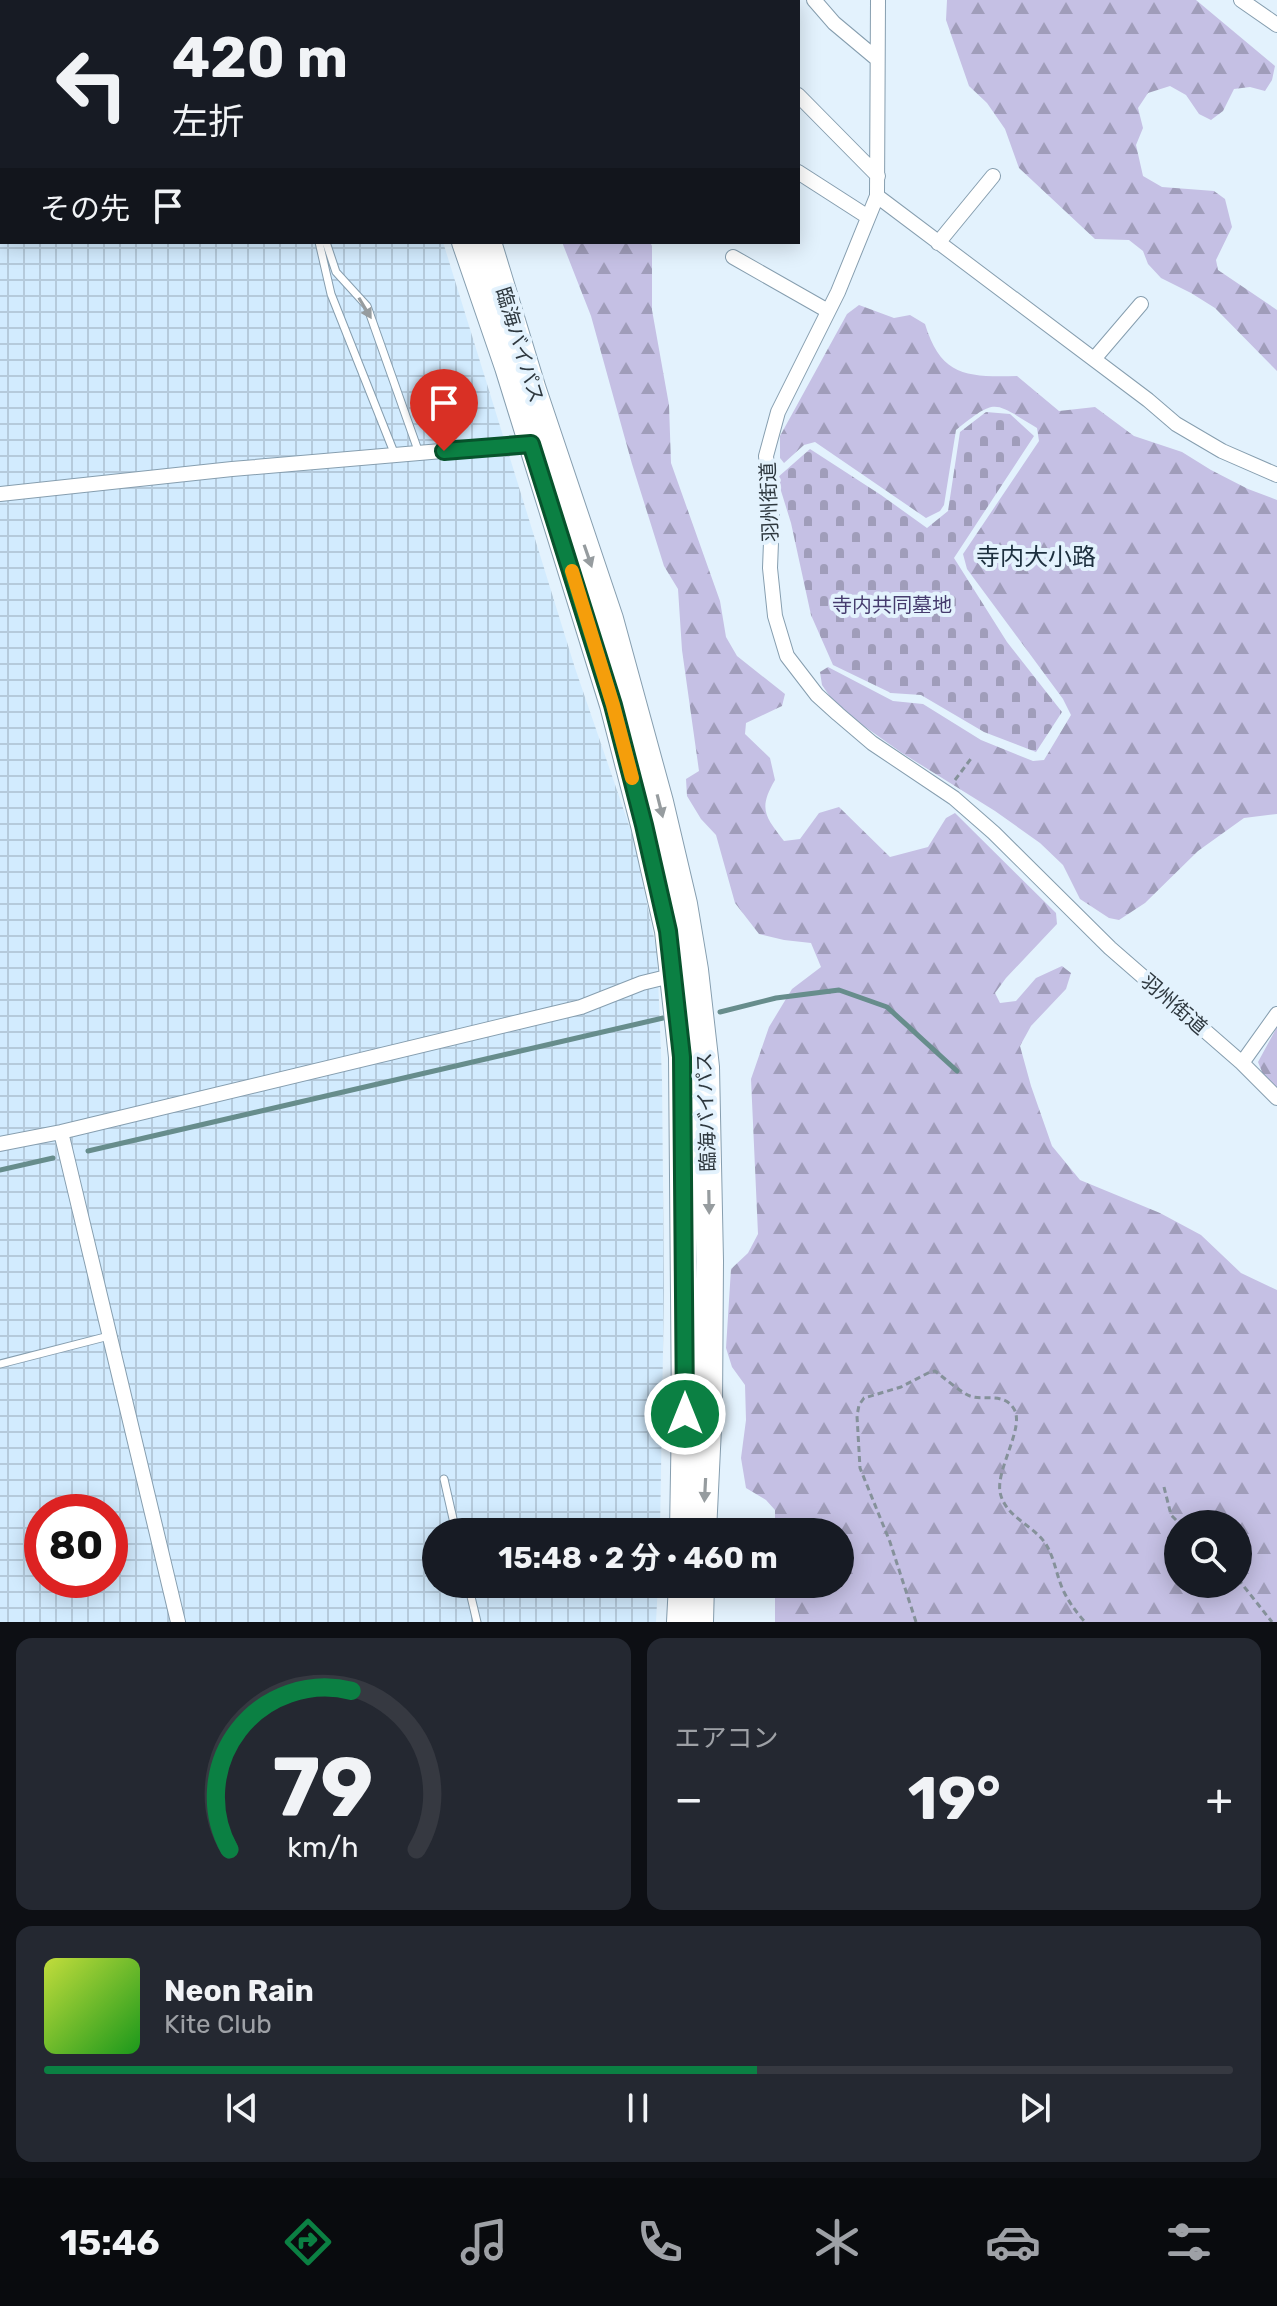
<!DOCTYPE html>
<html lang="ja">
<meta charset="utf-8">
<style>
body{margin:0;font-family:Rubik,"Noto Sans JP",sans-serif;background:#242831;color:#f1f3f6;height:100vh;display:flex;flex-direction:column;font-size:30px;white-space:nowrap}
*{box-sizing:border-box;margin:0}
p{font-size:26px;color:#9ea1a6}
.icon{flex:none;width:44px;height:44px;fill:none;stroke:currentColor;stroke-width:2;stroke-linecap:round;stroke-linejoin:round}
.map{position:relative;height:1622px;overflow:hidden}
.sheet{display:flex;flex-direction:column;gap:16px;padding:16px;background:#0d0f14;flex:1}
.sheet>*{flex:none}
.hud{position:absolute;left:0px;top:0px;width:800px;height:244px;box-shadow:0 4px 20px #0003;background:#171b24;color:#f1f3f6;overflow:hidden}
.fabs{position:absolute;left:1164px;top:1510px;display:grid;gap:16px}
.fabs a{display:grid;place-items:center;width:88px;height:88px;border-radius:50%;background:#171b24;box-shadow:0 4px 20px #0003;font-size:40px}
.speed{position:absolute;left:24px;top:1494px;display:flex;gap:16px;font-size:40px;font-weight:700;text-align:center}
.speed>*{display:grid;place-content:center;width:104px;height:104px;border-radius:50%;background:#171b24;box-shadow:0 4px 20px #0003;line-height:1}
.speed .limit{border:12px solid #d22;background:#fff;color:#111}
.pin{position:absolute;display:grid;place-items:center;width:68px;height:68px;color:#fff;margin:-82px -34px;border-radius:50% 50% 50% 0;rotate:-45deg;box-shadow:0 0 8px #0007}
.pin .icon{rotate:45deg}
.me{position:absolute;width:88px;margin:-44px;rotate:0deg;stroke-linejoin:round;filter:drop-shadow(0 0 6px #0008)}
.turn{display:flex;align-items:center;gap:28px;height:168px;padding:0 40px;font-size:36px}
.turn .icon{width:104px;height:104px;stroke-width:2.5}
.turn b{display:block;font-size:56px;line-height:68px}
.then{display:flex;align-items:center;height:76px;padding:0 40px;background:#0003;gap:16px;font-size:30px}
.big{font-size:60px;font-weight:700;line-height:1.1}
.sheet .tile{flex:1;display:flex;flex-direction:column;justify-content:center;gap:12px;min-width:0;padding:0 28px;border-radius:16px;background:#242831}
.sheet .dial{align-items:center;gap:0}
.dial svg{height:208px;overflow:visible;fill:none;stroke:#363941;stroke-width:7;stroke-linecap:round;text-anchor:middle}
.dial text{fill:#f1f3f6;stroke:none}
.song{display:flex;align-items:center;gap:24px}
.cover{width:96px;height:96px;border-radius:12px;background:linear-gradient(135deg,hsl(70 70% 55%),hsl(120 70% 35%))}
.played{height:8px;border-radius:4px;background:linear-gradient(90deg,#0b8043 60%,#363941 60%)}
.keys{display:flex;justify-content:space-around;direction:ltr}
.heat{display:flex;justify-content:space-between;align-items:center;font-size:44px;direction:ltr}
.sheet .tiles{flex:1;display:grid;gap:16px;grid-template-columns:1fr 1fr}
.tile:last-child{grid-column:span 2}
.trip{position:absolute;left:422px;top:1518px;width:432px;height:80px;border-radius:40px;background:#171b24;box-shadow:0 4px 20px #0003;font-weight:700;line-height:80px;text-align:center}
.dock{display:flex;height:128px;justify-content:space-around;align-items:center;background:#090b0e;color:#9ea1a6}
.dock .icon{width:56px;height:56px}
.dock .current{color:#0b8043}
.dock b{font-size:36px;color:#f1f3f6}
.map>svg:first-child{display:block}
.industrial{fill:url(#industrial-grid);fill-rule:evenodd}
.forest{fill:url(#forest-firs);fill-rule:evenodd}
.cemetery{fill:url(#cemetery-stones)}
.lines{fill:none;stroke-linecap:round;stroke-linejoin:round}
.stream{stroke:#678d8c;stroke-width:5}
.lane-casing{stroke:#869eaf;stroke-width:9}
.street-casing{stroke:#869eaf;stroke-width:16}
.highway-casing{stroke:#869eaf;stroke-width:28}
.path{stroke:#85919a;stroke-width:3;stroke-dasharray:6 4;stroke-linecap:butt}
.lane{stroke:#fff;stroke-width:7}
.street{stroke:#fff;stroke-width:14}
.highway{stroke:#fff;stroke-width:26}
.oneway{fill:#969c9f}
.route-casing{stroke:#07532c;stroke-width:20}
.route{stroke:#0b8043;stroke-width:14}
.slow{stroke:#f59e0b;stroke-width:14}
.labels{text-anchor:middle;stroke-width:8;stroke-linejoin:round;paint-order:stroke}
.street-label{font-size:20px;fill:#2e383f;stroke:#e3f2fd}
.park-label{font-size:20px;fill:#463c6e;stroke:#e3f2fd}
.quarter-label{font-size:24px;fill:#1c2f3e;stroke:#e3f2fd}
</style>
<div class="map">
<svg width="1277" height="1622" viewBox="0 0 1277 1622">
<defs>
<pattern id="industrial-grid" width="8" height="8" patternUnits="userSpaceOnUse" patternTransform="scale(2)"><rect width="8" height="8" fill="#d2ebfe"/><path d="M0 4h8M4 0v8" fill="none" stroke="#b5cadb"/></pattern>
<pattern id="forest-firs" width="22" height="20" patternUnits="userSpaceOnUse" patternTransform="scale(2)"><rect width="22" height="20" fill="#c5c0e4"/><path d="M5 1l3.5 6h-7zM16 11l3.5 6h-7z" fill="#a09dba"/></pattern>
<pattern id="cemetery-stones" width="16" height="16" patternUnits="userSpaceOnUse" patternTransform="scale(2)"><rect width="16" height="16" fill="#c5c0e4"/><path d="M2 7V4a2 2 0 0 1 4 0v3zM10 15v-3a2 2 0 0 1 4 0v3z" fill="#a09dba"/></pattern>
</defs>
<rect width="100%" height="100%" fill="#e3f2fd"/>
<path class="industrial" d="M0 0H369L370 2H2V242H443L575 668 633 837 657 952 662 1079 664 1290 660 1532H436V1584H658L656 1622H0ZM42 1512H110V1580H42Z"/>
<path class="forest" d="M947 0H1196L1275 66 1272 80 1265 91 1250 87 1234 89 1223 111 1211 120 1199 114 1186 95 1170 86 1148 93 1138 108 1143 128 1136 145 1143 176 1162 187 1214 191 1225 199 1232 227 1216 260 1218 270 1277 310V371L1215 308 1191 293 1161 278 1148 264 1143 251 1129 240 1095 239 1019 168 1005 129 987 103 969 86 946 20Z
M562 242H650L652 246V310L669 405 671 463 720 601 726 637 737 656 785 694 782 706 746 723 745 734 770 758 775 780C758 809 765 816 784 841L800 839 819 813 839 807 890 857 928 847 946 818 955 813 1056 913 1057 924 1006 978 995 993 1000 1003 1016 1001 1036 978 1062 966 1071 973 1066 989 1031 1026 1020 1046 1031 1086 1052 1146 1080 1180 1160 1213 1201 1235 1241 1273 1277 1290V1622H775V1584H840V1532H775V1510L766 1500 746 1488 741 1458 746 1420 745 1385 732 1367 726 1348 731 1269 748 1253 758 1234 751 1079 769 1027 792 989 821 967 811 943 784 940 759 934 735 903 716 835 701 819 687 796 686 779 699 771 682 650 678 589 664 566 632 464 591 316ZM1238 1524V1584H1178V1524Z
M859 305 894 318 910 315 925 324C941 377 967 377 1017 376L1059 411 1095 407 1134 436 1182 452 1211 470 1248 489 1277 500V814L1244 818 1198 851 1145 903 1119 920 1109 918 1080 899 1063 865 1040 843 995 811 902 753 837 707 822 685 820 672 828 667 893 701 923 704 981 740 1033 761 1044 760 1071 715 1063 699 967 569 963 554 1039 441 1037 428C992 401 997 398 956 430L944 505 940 511 926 518 815 442 804 445 784 463 780 458V436L847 314Z
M1277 1027V1089L1264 1077 1258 1062Z"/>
<path class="cemetery" d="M986 412 1010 414 1034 436 954 558 1007 642 1062 712 1036 752 984 732 921 695 891 693 833 665 811 615 791 523 777 478 810 449 881 495 927 528 948 511 960 432Z"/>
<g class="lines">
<path class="stream" d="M720 1012 776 998 839 990 887 1007 957 1071
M88 1151 663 1018
M0 1170 53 1158"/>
<defs>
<path id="lane" d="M0 10H2
M0 16H2
M319 242 331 294 395 455
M326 242 336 272 367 306 419 453
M0 1364 109 1336
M444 1479 456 1532
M468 1584 477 1622"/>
<path id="street" d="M578 0 581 2
M721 0 722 2
M814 0 834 23 877 59
M878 0 877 196 838 292 778 412 766 456 772 516 770 568 775 616 787 656 817 695 838 714 872 743 954 798 994 833 1110 948 1242 1063 1277 1098
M1241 0 1277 25
M798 95 878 176
M798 172 868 217
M877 196 1148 400 1176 424 1222 451 1277 475
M938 243 993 176
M733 257 828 311
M1094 359 1141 304
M0 494 232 469 535 443
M1242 1063 1277 1014
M61 1132 178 1622
M0 1144 61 1132 581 1007 642 983 679 974"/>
<path id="highway" d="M393 0 394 2
M414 0V2
M465 242 508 367 613 705 644 825 668 931 682 1057 685 1414 683 1532
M488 242 533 390 610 619 660 802 684 904 695 970 706 1067 710 1261 709 1407 703 1532
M680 1622 682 1584
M700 1622 701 1584"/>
</defs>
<use href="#lane" class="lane-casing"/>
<use href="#street" class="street-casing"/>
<use href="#highway" class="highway-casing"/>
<path class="path" d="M602 2 604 0
M955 780 973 756
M1164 1487 1171 1515 1180 1524
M1238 1579 1272 1622
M916 1622 890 1542 860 1468 857 1416 859 1405 864 1398 901 1387 930 1372 935 1371C943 1377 963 1394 970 1396 984 1401 1004 1392 1014 1409 1025 1427 996 1469 1000 1492 1005 1518 1035 1525 1047 1546 1055 1560 1057 1578 1064 1592 1070 1604 1077 1613 1085 1622"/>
<use href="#lane" class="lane"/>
<use href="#street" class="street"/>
<use href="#highway" class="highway"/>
</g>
<defs><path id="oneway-solid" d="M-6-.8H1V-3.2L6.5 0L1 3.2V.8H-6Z" transform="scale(2)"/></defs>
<g class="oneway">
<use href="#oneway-solid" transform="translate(365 308) rotate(59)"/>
<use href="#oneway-solid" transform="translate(588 556) rotate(71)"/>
<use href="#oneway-solid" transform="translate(660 806) rotate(76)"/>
<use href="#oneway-solid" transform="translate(709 1202) rotate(89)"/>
<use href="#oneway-solid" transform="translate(705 1490) rotate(93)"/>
</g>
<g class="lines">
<defs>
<path id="route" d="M444 451 531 444 613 705 644 825 668 931 682 1057 685 1414"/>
</defs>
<use href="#route" class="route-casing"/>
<use href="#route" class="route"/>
<path class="slow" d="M572 571 613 705 632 778"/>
</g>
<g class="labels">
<g class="street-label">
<text transform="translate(520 345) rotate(73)" y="7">臨海バイパス</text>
<text transform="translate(769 502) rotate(-92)" y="7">羽州街道</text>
<text transform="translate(1174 1004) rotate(41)" y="7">羽州街道</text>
<text transform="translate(706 1112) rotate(-92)" y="7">臨海バイパス</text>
</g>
<g class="park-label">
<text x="892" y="612">寺内共同墓地</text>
</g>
<g class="quarter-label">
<text x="1036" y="565">寺内大小路</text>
</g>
</g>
</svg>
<div class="fabs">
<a><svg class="icon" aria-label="search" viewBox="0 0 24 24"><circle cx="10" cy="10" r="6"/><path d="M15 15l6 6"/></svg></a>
</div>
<div class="speed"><div class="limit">80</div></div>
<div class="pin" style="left:444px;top:451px;background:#d93025"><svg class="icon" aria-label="arrive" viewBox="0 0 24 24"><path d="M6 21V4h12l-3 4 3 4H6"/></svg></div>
<svg class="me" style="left:685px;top:1414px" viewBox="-20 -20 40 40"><circle r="17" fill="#0b8043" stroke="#fff" stroke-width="3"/><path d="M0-11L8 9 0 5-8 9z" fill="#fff"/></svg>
<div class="trip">15:48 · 2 分 · 460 m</div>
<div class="hud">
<div class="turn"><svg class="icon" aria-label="left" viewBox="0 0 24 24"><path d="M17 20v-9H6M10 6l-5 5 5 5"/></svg><div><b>420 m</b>左折</div></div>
<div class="then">その先<svg class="icon" aria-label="arrive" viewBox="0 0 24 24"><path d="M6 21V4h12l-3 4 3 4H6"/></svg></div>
</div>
</div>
<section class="sheet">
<div class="tiles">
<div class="tile dial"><svg viewBox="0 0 100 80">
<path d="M14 69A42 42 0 1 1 86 69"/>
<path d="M14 69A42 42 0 0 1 61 8" stroke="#0b8043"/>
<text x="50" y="56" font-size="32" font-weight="700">79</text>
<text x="50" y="72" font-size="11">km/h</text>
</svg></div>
<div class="tile"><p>エアコン</p>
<div class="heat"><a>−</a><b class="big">19°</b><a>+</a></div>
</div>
<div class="tile">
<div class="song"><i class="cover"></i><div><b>Neon Rain</b><p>Kite Club</p></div></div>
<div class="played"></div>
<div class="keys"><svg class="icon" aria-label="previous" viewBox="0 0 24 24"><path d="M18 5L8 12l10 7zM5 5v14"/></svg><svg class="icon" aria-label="pause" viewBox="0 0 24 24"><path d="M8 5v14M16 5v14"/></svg><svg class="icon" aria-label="next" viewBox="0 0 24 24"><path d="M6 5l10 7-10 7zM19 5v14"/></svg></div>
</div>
</div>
</section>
<nav class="dock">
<b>15:46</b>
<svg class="icon current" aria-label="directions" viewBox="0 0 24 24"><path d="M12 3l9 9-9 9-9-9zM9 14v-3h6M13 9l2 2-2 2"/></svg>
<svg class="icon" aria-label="music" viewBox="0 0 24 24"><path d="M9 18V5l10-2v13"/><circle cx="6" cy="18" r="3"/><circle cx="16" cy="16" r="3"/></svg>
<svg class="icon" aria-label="phone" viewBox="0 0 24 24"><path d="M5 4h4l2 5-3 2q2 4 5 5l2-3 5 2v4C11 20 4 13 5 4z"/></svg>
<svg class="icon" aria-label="climate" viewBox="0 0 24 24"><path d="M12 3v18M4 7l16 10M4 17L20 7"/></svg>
<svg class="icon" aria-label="car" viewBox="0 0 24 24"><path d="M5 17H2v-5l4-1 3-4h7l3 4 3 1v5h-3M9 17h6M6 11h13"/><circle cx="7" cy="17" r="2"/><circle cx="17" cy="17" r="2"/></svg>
<svg class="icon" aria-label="filters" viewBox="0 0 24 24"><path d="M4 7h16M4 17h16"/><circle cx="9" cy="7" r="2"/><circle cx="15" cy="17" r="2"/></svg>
</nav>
